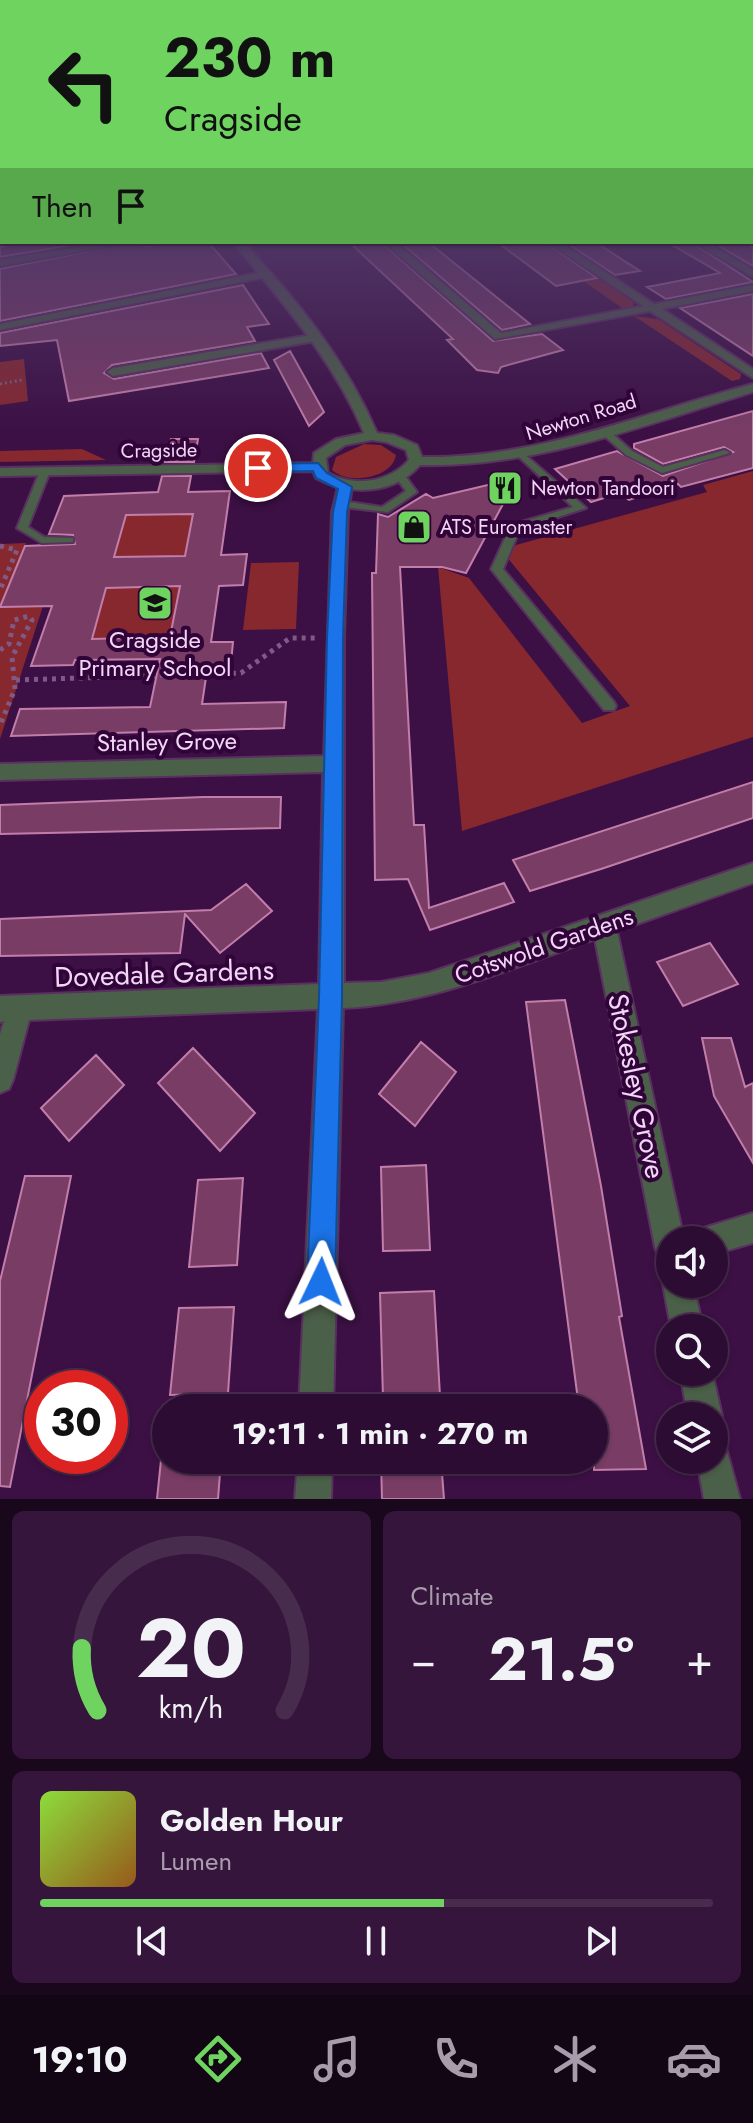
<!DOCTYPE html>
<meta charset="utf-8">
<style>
body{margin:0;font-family:Jost,sans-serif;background:#35153b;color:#f1f3f6;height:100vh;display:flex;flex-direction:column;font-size:30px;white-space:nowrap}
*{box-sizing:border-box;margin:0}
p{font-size:26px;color:#a79bac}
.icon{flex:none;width:44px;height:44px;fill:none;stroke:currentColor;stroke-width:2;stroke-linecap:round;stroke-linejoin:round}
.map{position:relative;height:1499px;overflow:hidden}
.side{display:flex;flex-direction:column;gap:12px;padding:12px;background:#19071c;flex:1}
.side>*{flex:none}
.top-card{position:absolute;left:0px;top:0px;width:754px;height:244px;box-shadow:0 2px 6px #0004,0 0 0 2px #482c4e;background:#6fd360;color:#111;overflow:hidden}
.tools{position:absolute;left:656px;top:1226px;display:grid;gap:16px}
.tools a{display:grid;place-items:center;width:72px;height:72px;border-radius:50%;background:#2d0c33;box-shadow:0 2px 6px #0004,0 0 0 2px #482c4e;font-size:40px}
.speed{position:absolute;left:24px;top:1370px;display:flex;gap:16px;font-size:40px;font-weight:700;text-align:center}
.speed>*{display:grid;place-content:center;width:104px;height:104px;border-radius:50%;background:#2d0c33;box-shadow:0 2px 6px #0004,0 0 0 2px #482c4e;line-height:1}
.speed .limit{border:12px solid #d22;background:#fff;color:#111}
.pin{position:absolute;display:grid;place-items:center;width:68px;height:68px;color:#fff;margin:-34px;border:4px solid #fff;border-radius:50%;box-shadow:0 2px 8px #0007}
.me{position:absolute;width:88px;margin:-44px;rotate:2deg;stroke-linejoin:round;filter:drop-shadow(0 0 6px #0008)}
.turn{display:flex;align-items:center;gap:28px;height:168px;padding:0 32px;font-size:36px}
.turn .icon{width:104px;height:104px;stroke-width:2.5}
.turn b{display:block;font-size:56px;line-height:68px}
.then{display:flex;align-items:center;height:76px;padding:0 32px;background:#0003;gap:16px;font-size:30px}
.big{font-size:60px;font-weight:700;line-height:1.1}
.side .widget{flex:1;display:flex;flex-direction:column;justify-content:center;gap:12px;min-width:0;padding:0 28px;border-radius:12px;background:#35153b}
.side .dial{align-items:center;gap:0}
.dial svg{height:208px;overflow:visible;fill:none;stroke:#482c4e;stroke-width:7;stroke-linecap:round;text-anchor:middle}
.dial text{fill:#f1f3f6;stroke:none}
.song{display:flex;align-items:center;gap:24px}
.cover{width:96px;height:96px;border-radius:12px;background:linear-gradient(135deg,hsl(90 70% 55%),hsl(30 70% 35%))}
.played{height:8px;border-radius:4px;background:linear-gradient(90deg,#6fd360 60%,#482c4e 60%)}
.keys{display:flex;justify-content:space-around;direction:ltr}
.heat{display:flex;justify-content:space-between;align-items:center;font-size:44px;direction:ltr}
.side .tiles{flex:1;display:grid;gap:12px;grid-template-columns:1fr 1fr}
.widget:last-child{grid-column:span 2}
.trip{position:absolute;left:152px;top:1394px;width:456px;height:80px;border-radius:40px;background:#2d0c33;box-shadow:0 2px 6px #0004,0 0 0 2px #482c4e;font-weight:700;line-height:80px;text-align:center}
.tab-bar{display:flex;height:128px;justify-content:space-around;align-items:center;background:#120514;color:#a79bac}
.tab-bar .icon{width:56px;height:56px}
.tab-bar .selected{color:#6fd360}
.tab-bar b{font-size:36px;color:#f1f3f6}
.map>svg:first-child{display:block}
.green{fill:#86282e}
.building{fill:#793c65;stroke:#c27eaa;stroke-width:2;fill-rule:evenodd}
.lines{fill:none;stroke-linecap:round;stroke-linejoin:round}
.service-casing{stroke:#593060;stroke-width:4}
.minor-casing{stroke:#593060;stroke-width:4}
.tertiary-casing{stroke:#593060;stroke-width:4}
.path-far1{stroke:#805a87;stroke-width:3;stroke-dasharray:2 3;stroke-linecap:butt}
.path{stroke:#805a87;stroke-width:5;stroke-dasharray:4 5;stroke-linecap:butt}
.service{fill:#4b6048;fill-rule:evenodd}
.minor{fill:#4b6048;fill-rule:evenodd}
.tertiary{fill:#4b6048;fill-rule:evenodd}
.route{fill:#1a73e8;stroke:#114b97;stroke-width:2}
.labels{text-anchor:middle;stroke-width:8;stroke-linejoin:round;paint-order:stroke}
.far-street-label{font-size:20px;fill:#f1d6f6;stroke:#310439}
.far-poi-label{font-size:20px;fill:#f1d6f6;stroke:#310439;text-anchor:start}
.poi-label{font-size:24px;fill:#f1d6f6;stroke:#310439}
.street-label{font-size:24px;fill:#f1d6f6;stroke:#310439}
.near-street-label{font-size:28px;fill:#f1d6f6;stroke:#310439}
</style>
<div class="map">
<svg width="753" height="1499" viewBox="0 0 753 1499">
<rect width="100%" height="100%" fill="#3c1044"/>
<path class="green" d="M527 242H546L629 299 634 303 632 308 625 310Z
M634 316 658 319 741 374 740 379 732 381Z
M24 359 28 401 0 405V362Z
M364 444 381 445 396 455C392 479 348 485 332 470L336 457Z
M82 449 106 460 0 462V451Z
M753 471V737L462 831 438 567 469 578 582 723 630 706 506 556 509 547 707 492 703 485Z
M193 514 185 556 114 557 126 515Z
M26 543 1 607 43 606 0 739V544Z
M299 562 296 629 243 630 251 563Z
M180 586 170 637 92 639 106 588Z"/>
<path class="building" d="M29 242H90L0 257V247Z
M134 242H143L144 246 208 242 236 274 0 321V269Z
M349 242H381L493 341 542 334 563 350 501 367 498 373 477 370 447 340 453 339Z
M400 242H428L530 324 502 330Z
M497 242H545L597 278 556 286Z
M565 242H595L640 271 615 275Z
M667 242H691L753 282 666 299 647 287 720 273Z
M712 242H743L753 247V266Z
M243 285 269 324 247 327 255 341 112 365 104 373 114 379 261 353 269 368 69 401 57 340 0 346V333Z
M753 294V356L680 308Z
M290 351 324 412 309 426 274 360Z
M753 411V468L681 487 678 484 629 500 620 493 591 502 555 469 617 451 663 476 733 452 724 447 663 464 634 448V444Z
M171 439H198L194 462H165Z
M162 476H191L188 492 230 491 221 555 247 554 243 585 219 586 211 642H233L231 663 208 664 202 704 286 702 284 728 11 736 20 709 150 707 160 659 75 660 73 665 31 666 52 606 0 607 25 546 75 544 73 535 49 534 64 496 158 492ZM193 514 185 556 114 557 126 515ZM180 586 170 637 92 639 106 588Z
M517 478 466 573 442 567H400L414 825H424L429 908 504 883 514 902 430 930 408 879 375 880 372 573H376L378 514 388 517 426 494 433 498Z
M753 782V818L601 869 530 891 513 860Z
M203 797H281L280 828 0 834V805Z
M246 884 272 911 220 953 185 914 180 953 0 956V919L211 910Z
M710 943 738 984 683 1006 657 962Z
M565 1000 601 1186 622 1316 619 1317 646 1469 594 1470V1408H579L526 1002Z
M702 1038H731L745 1087 753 1083V1163L714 1096Z
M421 1042 456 1072 415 1126 379 1094Z
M193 1048 255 1113 220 1151 158 1083Z
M96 1055 124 1085 69 1141 41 1108Z
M426 1165 430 1250 383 1251 381 1167Z
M25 1176H71L10 1487 0 1486V1281Z
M243 1178 237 1265 189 1267 198 1180Z
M434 1291 440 1396 383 1398 380 1293Z
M234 1307 228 1393 170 1395 179 1308Z
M161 1460H221L218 1499H157Z
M381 1460H441L444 1499H382Z"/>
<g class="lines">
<defs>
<path id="service" d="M0 230H2V234H0Z
M601 429H607L632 451 663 467 725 450 730 453 662 473 626 455 601 433Z
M522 452 586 508 520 529 503 569 614 702 616 706 614 710H604L491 569 511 525 573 507 519 457V453Z
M45 468 50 471 28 527 44 537 73 538V542L42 543 17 528 40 471Z
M399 472 403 473 417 492 388 512 342 507 337 504 342 501 382 507 406 491 394 475Z"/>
<path id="minor" d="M108 242H131L0 266V260Z
M384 242H395L501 333 643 306 548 242H560L654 304 753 285V291L662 309 753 369V378L650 311 495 339Z
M694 242H706L753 270V277Z
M267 271 272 274 271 276 0 330V324Z
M317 334 323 338 321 340 113 376 107 372 113 368Z
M345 483 352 487 348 512 344 638V983L381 982 429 973 753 863V883L617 931 684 1240H670V1262L659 1258 655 1247 595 939C512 968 431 1004 343 1008L333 1408H299L318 1009 29 1020 13 1080 9 1089 0 1093V1034L4 1021 0 1022V996L319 984 323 772 0 780V764L324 756 332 512 338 487Z
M753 1213V1243L714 1254V1240H696L700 1229Z
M670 1272V1284H693L703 1328H671L663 1284Z
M680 1372H712L722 1416 717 1428 714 1429V1416H688Z
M714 1443 726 1448 740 1499H704L697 1460H714Z
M298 1460H332L331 1499H295Z"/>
<path id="tertiary" d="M233 242H243C297 300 346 360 377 433L394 435 417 445 422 457C538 459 642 413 753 384V392C643 425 536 468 420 465 394 495 349 496 316 478L313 471 0 476V468L313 463 314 453 336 439 364 433C333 359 283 304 233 242ZM372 440 386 442 406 450 409 460C388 483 355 487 328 473L326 458 345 445Z"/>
</defs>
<use href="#service" class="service-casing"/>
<use href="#minor" class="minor-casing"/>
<use href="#tertiary" class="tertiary-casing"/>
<path class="path-far1" d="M0 384 22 380
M0 546 5 547"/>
<path class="path" d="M0 546 17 550 0 590
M0 650 9 644 14 620 29 616 32 620 12 657 15 689 0 725
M16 680 241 673 290 638H316"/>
<use href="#service" class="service"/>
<use href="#minor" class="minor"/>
<use href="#tertiary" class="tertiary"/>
</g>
<linearGradient id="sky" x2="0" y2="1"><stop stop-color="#210925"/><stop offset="0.52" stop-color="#503767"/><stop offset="1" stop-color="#503767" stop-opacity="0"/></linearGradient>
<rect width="753" height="433" fill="url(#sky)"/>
<path class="route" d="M318 463 327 473 352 487 347 512 343 638 342 998 335 1282 331 1292 321 1296 311 1292 307 1282 319 998 327 638 333 512 338 489 316 478 313 471 258 472 251 468 258 464Z"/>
<defs>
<symbol id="restaurant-square" viewBox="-11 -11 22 22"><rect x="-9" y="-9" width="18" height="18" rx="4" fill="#6fd360" stroke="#310439"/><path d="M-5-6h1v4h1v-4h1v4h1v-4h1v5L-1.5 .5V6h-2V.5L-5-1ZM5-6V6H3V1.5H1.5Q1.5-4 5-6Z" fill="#111"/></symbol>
<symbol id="shop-square" viewBox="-11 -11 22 22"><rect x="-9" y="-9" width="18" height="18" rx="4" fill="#6fd360" stroke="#310439"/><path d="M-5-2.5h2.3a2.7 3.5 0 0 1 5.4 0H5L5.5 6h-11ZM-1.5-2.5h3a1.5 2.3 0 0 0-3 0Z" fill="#111"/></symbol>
<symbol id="school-square" viewBox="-11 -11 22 22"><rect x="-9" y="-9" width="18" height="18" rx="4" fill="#6fd360" stroke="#310439"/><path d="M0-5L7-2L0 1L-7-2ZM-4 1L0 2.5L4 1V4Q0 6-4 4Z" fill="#111"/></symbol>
</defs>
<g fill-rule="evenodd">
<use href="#restaurant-square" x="485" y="468" width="40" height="40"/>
<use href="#shop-square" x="394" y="507" width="40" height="40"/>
<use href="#school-square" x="135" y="583" width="40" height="40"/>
</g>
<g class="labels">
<g class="far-street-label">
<text transform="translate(581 417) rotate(-17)" y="7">Newton Road</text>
<text transform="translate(159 450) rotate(-1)" y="7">Cragside</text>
</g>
<g class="far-poi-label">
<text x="531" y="495">Newton Tandoori</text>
<text x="440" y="534">ATS Euromaster</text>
</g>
<g class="poi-label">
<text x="155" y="648">Cragside<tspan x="155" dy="28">Primary School</tspan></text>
</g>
<g class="street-label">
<text transform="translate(167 742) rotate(-1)" y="8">Stanley Grove</text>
<text transform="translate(544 946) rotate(-19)" y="8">Cotswold Gardens</text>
</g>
<g class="near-street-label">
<text transform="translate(164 973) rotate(-2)" y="10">Dovedale Gardens</text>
<text transform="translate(637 1086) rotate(78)" y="10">Stokesley Grove</text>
</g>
</g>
</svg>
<div class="tools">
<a><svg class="icon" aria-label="sound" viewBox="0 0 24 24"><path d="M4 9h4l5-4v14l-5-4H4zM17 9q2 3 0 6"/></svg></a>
<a><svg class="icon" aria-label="search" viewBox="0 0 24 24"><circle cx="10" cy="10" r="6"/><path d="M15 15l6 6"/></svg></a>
<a><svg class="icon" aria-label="layers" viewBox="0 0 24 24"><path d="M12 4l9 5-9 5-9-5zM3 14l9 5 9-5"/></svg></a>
</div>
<div class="speed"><div class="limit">30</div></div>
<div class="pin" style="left:258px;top:468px;background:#d93025"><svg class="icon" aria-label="arrive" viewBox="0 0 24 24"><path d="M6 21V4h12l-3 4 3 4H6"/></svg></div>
<svg class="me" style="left:321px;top:1282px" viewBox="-20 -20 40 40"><path d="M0-17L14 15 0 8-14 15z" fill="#1a73e8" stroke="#fff" stroke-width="4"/></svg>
<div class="trip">19:11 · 1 min · 270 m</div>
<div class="top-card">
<div class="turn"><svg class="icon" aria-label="left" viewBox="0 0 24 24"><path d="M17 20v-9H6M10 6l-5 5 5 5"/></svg><div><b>230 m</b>Cragside</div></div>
<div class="then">Then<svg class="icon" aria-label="arrive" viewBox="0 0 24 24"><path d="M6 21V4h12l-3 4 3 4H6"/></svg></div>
</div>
</div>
<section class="side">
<div class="tiles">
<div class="widget dial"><svg viewBox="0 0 100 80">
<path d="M14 69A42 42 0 1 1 86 69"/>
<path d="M14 69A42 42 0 0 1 8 45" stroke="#6fd360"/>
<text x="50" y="56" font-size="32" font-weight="700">20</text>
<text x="50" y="72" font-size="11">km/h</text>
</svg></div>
<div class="widget"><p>Climate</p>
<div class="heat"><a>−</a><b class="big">21.5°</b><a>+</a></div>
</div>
<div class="widget">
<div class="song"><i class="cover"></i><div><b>Golden Hour</b><p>Lumen</p></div></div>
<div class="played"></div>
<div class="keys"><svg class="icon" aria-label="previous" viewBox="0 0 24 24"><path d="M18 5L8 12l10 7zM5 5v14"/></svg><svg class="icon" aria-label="pause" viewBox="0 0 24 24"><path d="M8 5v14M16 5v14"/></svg><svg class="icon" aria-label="next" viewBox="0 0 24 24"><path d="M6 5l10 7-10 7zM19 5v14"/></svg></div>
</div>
</div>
</section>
<nav class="tab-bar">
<b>19:10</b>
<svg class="icon selected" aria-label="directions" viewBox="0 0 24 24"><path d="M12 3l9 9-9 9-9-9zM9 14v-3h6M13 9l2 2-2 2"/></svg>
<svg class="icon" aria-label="music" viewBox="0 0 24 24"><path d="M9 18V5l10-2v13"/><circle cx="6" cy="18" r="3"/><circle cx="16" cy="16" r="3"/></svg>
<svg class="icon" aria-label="phone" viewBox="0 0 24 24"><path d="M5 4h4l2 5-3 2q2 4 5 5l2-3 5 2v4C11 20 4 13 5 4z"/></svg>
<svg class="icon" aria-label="climate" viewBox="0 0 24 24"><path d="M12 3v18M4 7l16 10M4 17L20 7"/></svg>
<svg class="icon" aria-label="car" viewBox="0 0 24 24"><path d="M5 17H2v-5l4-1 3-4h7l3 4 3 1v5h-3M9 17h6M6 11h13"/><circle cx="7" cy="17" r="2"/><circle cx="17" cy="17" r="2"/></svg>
</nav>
